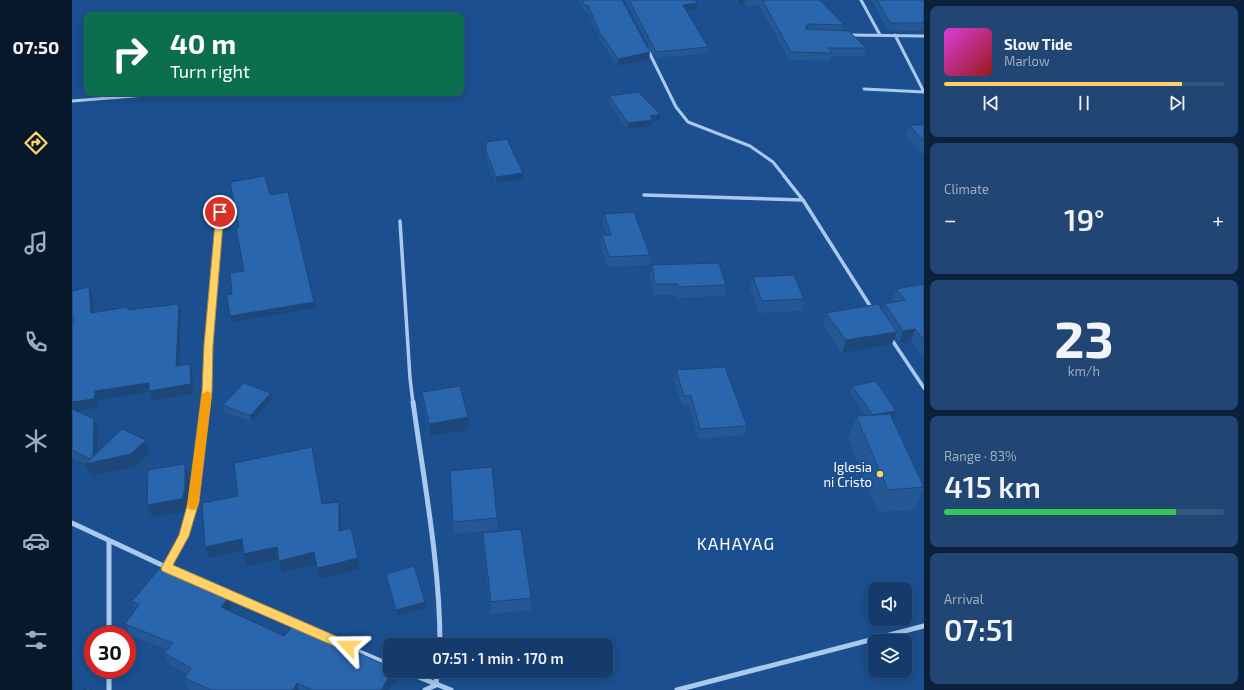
<!DOCTYPE html>
<meta charset="utf-8">
<style>
body{margin:0;font-family:"Exo 2",sans-serif;background:#214673;color:#f1f3f6;height:100vh;display:flex;flex-direction:column;font-size:15px;white-space:nowrap}
*{box-sizing:border-box;margin:0}
p{font-size:13px;color:#9dadc1}
.icon{flex:none;width:22px;height:22px;fill:none;stroke:currentColor;stroke-width:2;stroke-linecap:round;stroke-linejoin:round}
.map{position:relative;flex:1;overflow:hidden}
.drawer{display:flex;flex-direction:column;gap:6px;padding:6px;background:#0b203b;width:320px}
.drawer>*{flex:none}
.guide{position:absolute;left:12px;top:12px;width:380px;height:84px;border-radius:8px;box-shadow:0 2px 10px #0003,0 0 0 1px #33557e;background:#0b6e4f;color:#fff;overflow:hidden}
.controls{position:absolute;left:796px;top:582px;display:grid;gap:8px}
.controls a{display:grid;place-items:center;width:44px;height:44px;border-radius:8px;background:#143b6b;box-shadow:0 2px 10px #0003,0 0 0 1px #33557e;font-size:20px}
.speed{position:absolute;left:12px;top:626px;display:flex;gap:8px;font-size:20px;font-weight:700;text-align:center}
.speed>*{display:grid;place-content:center;width:52px;height:52px;border-radius:50%;background:#143b6b;box-shadow:0 2px 10px #0003,0 0 0 1px #33557e;line-height:1}
.speed .limit{border:6px solid #d22;background:#fff;color:#111}
.pin{position:absolute;display:grid;place-items:center;width:34px;height:34px;color:#fff;margin:-17px;border:2px solid #fff;border-radius:50%;box-shadow:0 1px 4px #0007}
.me{position:absolute;width:44px;margin:-22px;rotate:293deg;stroke-linejoin:round;filter:drop-shadow(0 0 3px #0008)}
.turn{display:flex;align-items:center;gap:14px;height:84px;padding:0 20px;font-size:18px}
.turn .icon{width:52px;height:52px;stroke-width:2.5}
.turn b{display:block;font-size:28px;line-height:34px}
.big{font-size:30px;font-weight:600;line-height:1.1}
.drawer .tile{flex:1;display:flex;flex-direction:column;justify-content:center;gap:6px;min-width:0;padding:0 14px;border-radius:8px;background:#214673}
.drawer .dial{align-items:center;gap:0}
.dial b{font-size:52px;line-height:1}
.song{display:flex;align-items:center;gap:12px}
.cover{width:48px;height:48px;border-radius:6px;background:linear-gradient(135deg,hsl(300 70% 55%),hsl(0 70% 35%))}
.played{height:4px;border-radius:2px;background:linear-gradient(90deg,#ffd166 85%,#33557e 85%)}
.keys{display:flex;justify-content:space-around;direction:ltr}
.heat{display:flex;justify-content:space-between;align-items:center;font-size:22px;direction:ltr}
.charge{height:6px;border-radius:3px;background:linear-gradient(90deg,#34c759 83%,#33557e 0)}
.trip{position:absolute;left:311px;top:638px;width:230px;height:40px;border-radius:8px;background:#143b6b;box-shadow:0 2px 10px #0003,0 0 0 1px #33557e;font-weight:600;line-height:40px;text-align:center}
main{display:flex;flex:1;min-height:0}
.tab-bar{display:flex;flex-direction:column;width:72px;justify-content:space-around;align-items:center;background:#08182b;color:#9dadc1}
.tab-bar .icon{width:28px;height:28px}
.tab-bar .selected{color:#ffd166}
.tab-bar b{font-size:18px;color:#f1f3f6}
.map>svg:first-child{display:block}
.lines{fill:none;stroke-linecap:round;stroke-linejoin:round}
.street-far2{stroke:#a9c9ee;stroke-width:3}
.street-far1{stroke:#a9c9ee;stroke-width:3.5}
.street{stroke:#a9c9ee;stroke-width:5}
.wall{fill:#245895}
.shaded-wall{fill:#1d4779}
.building{fill:#2a66ad;stroke:#1d4779}
.route{fill:#ffd166;stroke:#a68842}
.slow{fill:#f59e0b}
.poi-dot{fill:#ffd166;stroke:#1b4f8f;stroke-width:1.5}
.labels{text-anchor:middle;stroke-width:4;stroke-linejoin:round;paint-order:stroke}
.poi-label{font-size:13px;fill:#fff;stroke:#1b4f8f;text-anchor:end}
.near-neighbourhood-label{font-size:17px;letter-spacing:1px;fill:#fff;stroke:#1b4f8f}
</style>
<main>
<nav class="tab-bar">
<b>07:50</b>
<svg class="icon selected" aria-label="directions" viewBox="0 0 24 24"><path d="M12 3l9 9-9 9-9-9zM9 14v-3h6M13 9l2 2-2 2"/></svg>
<svg class="icon" aria-label="music" viewBox="0 0 24 24"><path d="M9 18V5l10-2v13"/><circle cx="6" cy="18" r="3"/><circle cx="16" cy="16" r="3"/></svg>
<svg class="icon" aria-label="phone" viewBox="0 0 24 24"><path d="M5 4h4l2 5-3 2q2 4 5 5l2-3 5 2v4C11 20 4 13 5 4z"/></svg>
<svg class="icon" aria-label="climate" viewBox="0 0 24 24"><path d="M12 3v18M4 7l16 10M4 17L20 7"/></svg>
<svg class="icon" aria-label="car" viewBox="0 0 24 24"><path d="M5 17H2v-5l4-1 3-4h7l3 4 3 1v5h-3M9 17h6M6 11h13"/><circle cx="7" cy="17" r="2"/><circle cx="17" cy="17" r="2"/></svg>
<svg class="icon" aria-label="filters" viewBox="0 0 24 24"><path d="M4 7h16M4 17h16"/><circle cx="9" cy="7" r="2"/><circle cx="15" cy="17" r="2"/></svg>
</nav>
<div class="map">
<svg width="852" height="690" viewBox="0 0 852 690">
<rect width="100%" height="100%" fill="#1b4f8f"/>
<g class="lines">
<path class="street-far2" d="M789 0 808 35
M777 35 852 36
M823 35 852 92
M576 50 604 107 616 122 678 146 701 162 713 177
M792 89 852 92
M0 101 99 93"/>
<path class="street-far1" d="M712 176 731 200 800 309
M572 195 731 200
M328 221 338 378 341 403
M818 337 852 388
M134 403 148 212"/>
<path class="street" d="M341 402C352 482 368 564 368 645
M0 523 94 567 228 626
M37 541V635
M94 567 112 536 121 502 134 402
M239 631 318 665
M37 669V690
M332 671 379 690
M353 690 364 685 365 671
M605 690 852 626"/>
</g>
<path class="wall" d="M506 0H550L577 59 545 66 528 39 516 12H513Z
M553 0H623L625 3V9L614 11 636 47 635 53 583 58Z
M662 0H748L772 25 770 30 794 48 792 56H759L758 61 717 60 687 5 675 6 672 3 665 4Z
M799 0H852V28H851L850 31 816 30Z
M537 96 588 120 581 121 580 126 555 129 537 102Z
M837 125H852V156L833 135Z
M414 142 451 179 424 183 414 158Z
M532 214 578 255 577 265 536 267 529 245 530 235H535L531 224Z
M580 265 654 285 652 296 604 298 603 295H582L578 276Z
M681 277 732 299 729 311 687 313 678 289Z
M852 284V357L839 341 827 343 823 336 820 344 770 353 751 325 754 313 811 310 813 304 822 302 820 300 824 289Z
M17 287 21 296 22 313 56 307V310L109 313 107 366 118 364 121 374V394L80 400 78 392 26 400V408L5 411 22 419 26 428 25 452H78L64 467 19 476 13 464 1 458 0 480V291Z
M604 370 675 426 672 435 626 439 617 405H610L602 380Z
M780 386 822 417H819L852 487 842 510 806 512 776 439 784 416H794L778 392Z
M350 392 397 430 358 436 351 404Z
M200 399 180 422 153 412 151 405Z
M378 471 425 518V530L382 534Z
M411 533 459 598V610L419 614 411 545Z
M314 574 354 608 325 616 315 580Z
M60 601 160 608 158 611 212 636 270 648 318 671H322L324 680 317 690H119L116 689 112 678 115 674 97 664 92 653 95 650 58 635 53 624 64 610Z"/>
<path class="shaded-wall" d="M665 0H673L672 3 665 4Z
M625 3V9L610 12 611 5Z
M737 24 735 32 734 26Z
M578 52 577 59 545 66 546 59Z
M588 114V120L581 121 580 126 555 129 556 123 578 116Z
M451 173V179L424 183V177Z
M17 287 21 296 23 322 19 313Z
M242 302 243 308 159 322 158 316Z
M107 304 109 313 107 376 104 366Z
M843 329 839 341 827 343 831 331Z
M825 332 820 344 770 353 774 340Z
M118 364 121 374V394L80 400 78 392 26 400V408L0 412V402L23 391Z
M199 393 200 399 180 422 178 416Z
M824 411 822 417 798 422 801 415Z
M396 417 397 430 358 436 357 424Z
M22 419 26 428 25 461 74 440 78 452 64 467 19 476 13 464 21 460Z
M0 456 1 458 0 480Z
M113 464 117 476V501L114 512 80 517 75 505Z
M267 502 269 514V542L267 531Z
M170 539 173 550 137 558 133 547Z
M205 547 207 559 175 566 172 554Z
M242 552 244 564 210 573 207 561Z
M286 558 288 569 248 579 245 568Z
M157 597 160 608 153 618 149 607Z
M353 602 354 608 325 616 324 610Z
M321 671H322L324 680 317 690H309Z
M0 680 2 683V690H0Z
M225 683 227 690H221Z"/>
<path class="building" d="M510 0H550L578 52 546 59 528 33 516 5 513 6Z
M557 0H623L625 3 611 5 636 47 584 52Z
M690 0H748L772 25 737 24 734 26V29L777 31 794 48H756L760 53 719 52Z
M805 0H852V21H851L852 23H818Z
M566 92 588 114 578 116 581 120 556 123 537 96Z
M837 125H852V141Z
M435 139 451 173 424 177 414 152V142Z
M193 176 198 195 216 192 242 302 158 316 155 295 160 294 158 273 172 271 164 228 167 227 158 182Z
M562 212 578 255 537 257 530 235H539L532 214Z
M647 263 654 285 606 287 605 284H583L580 265Z
M722 275 732 299 690 301 681 277Z
M852 284V340L843 329 831 331 813 304 833 300 824 289Z
M17 287 19 313 56 307V310L107 304 104 366 118 364 119 384 77 391V383L23 391 22 399 0 402V322H2V318L0 317V291Z
M806 304 825 332 774 340 754 313Z
M653 367 675 426 628 429 619 396H612L604 370Z
M804 381 824 411 801 415 780 386Z
M172 383 199 393 178 416 151 405Z
M388 386 396 417 357 424 350 392Z
M0 409 22 419 21 456 18 459 0 450Z
M818 414 852 487 816 490 784 416Z
M50 429 74 440 59 454 13 464Z
M240 447 250 504 267 502V531L279 528 286 558 245 568 242 552 207 561 205 547 172 554 170 539 133 547 130 503 166 496 162 463Z
M113 464V488L110 499 75 505 76 470Z
M420 467 425 518 381 522 378 471Z
M449 529 459 598 419 602 411 533Z
M342 566 353 602 324 610 314 574Z
M89 567 157 597 149 607 212 636 225 621 270 648 271 646 318 667V671H321L309 690H240L225 683 221 690H139L112 678 119 668 92 653 101 643 53 624 67 605 60 601Z
M18 688V690H11Z"/>
<path class="route" d="M148 209 152 212 141 345 140 391 127 502 117 536 101 565 280 643 282 646 280 650 276 652 90 571 89 568 107 535 116 502 130 391 132 345 144 212Z"/>
<path class="slow" d="M135 391 140 394 126 506 124 509 121 510 117 509 115 506 130 394Z"/>
<circle class="poi-dot" cx="808" cy="474" r="4"/>
<g class="labels">
<g class="poi-label">
<text x="800" y="472">Iglesia<tspan x="800" dy="15">ni Cristo</tspan></text>
</g>
<g class="near-neighbourhood-label">
<text x="664" y="550">KAHAYAG</text>
</g>
</g>
</svg>
<div class="controls">
<a><svg class="icon" aria-label="sound" viewBox="0 0 24 24"><path d="M4 9h4l5-4v14l-5-4H4zM17 9q2 3 0 6"/></svg></a>
<a><svg class="icon" aria-label="layers" viewBox="0 0 24 24"><path d="M12 4l9 5-9 5-9-5zM3 14l9 5 9-5"/></svg></a>
</div>
<div class="speed"><div class="limit">30</div></div>
<div class="pin" style="left:148px;top:212px;background:#d93025"><svg class="icon" aria-label="arrive" viewBox="0 0 24 24"><path d="M6 21V4h12l-3 4 3 4H6"/></svg></div>
<svg class="me" style="left:276px;top:646px" viewBox="-20 -20 40 40"><path d="M0-17L14 15 0 8-14 15z" fill="#ffd166" stroke="#fff" stroke-width="4"/></svg>
<div class="trip">07:51 · 1 min · 170 m</div>
<div class="guide">
<div class="turn"><svg class="icon" aria-label="right" viewBox="0 0 24 24"><path d="M7 20v-9h11M14 6l5 5-5 5"/></svg><div><b>40 m</b>Turn right</div></div>
</div>
</div>
<section class="drawer">
<div class="tile">
<div class="song"><i class="cover"></i><div><b>Slow Tide</b><p>Marlow</p></div></div>
<div class="played"></div>
<div class="keys"><svg class="icon" aria-label="previous" viewBox="0 0 24 24"><path d="M18 5L8 12l10 7zM5 5v14"/></svg><svg class="icon" aria-label="pause" viewBox="0 0 24 24"><path d="M8 5v14M16 5v14"/></svg><svg class="icon" aria-label="next" viewBox="0 0 24 24"><path d="M6 5l10 7-10 7zM19 5v14"/></svg></div>
</div>
<div class="tile"><p>Climate</p>
<div class="heat"><a>−</a><b class="big">19°</b><a>+</a></div>
</div>
<div class="tile dial"><b>23</b><p>km/h</p></div>
<div class="tile"><p>Range · 83%</p><b class="big">415 km</b><div class="charge"></div></div>
<div class="tile"><p>Arrival</p><b class="big">07:51</b></div>
</section>
</main>
